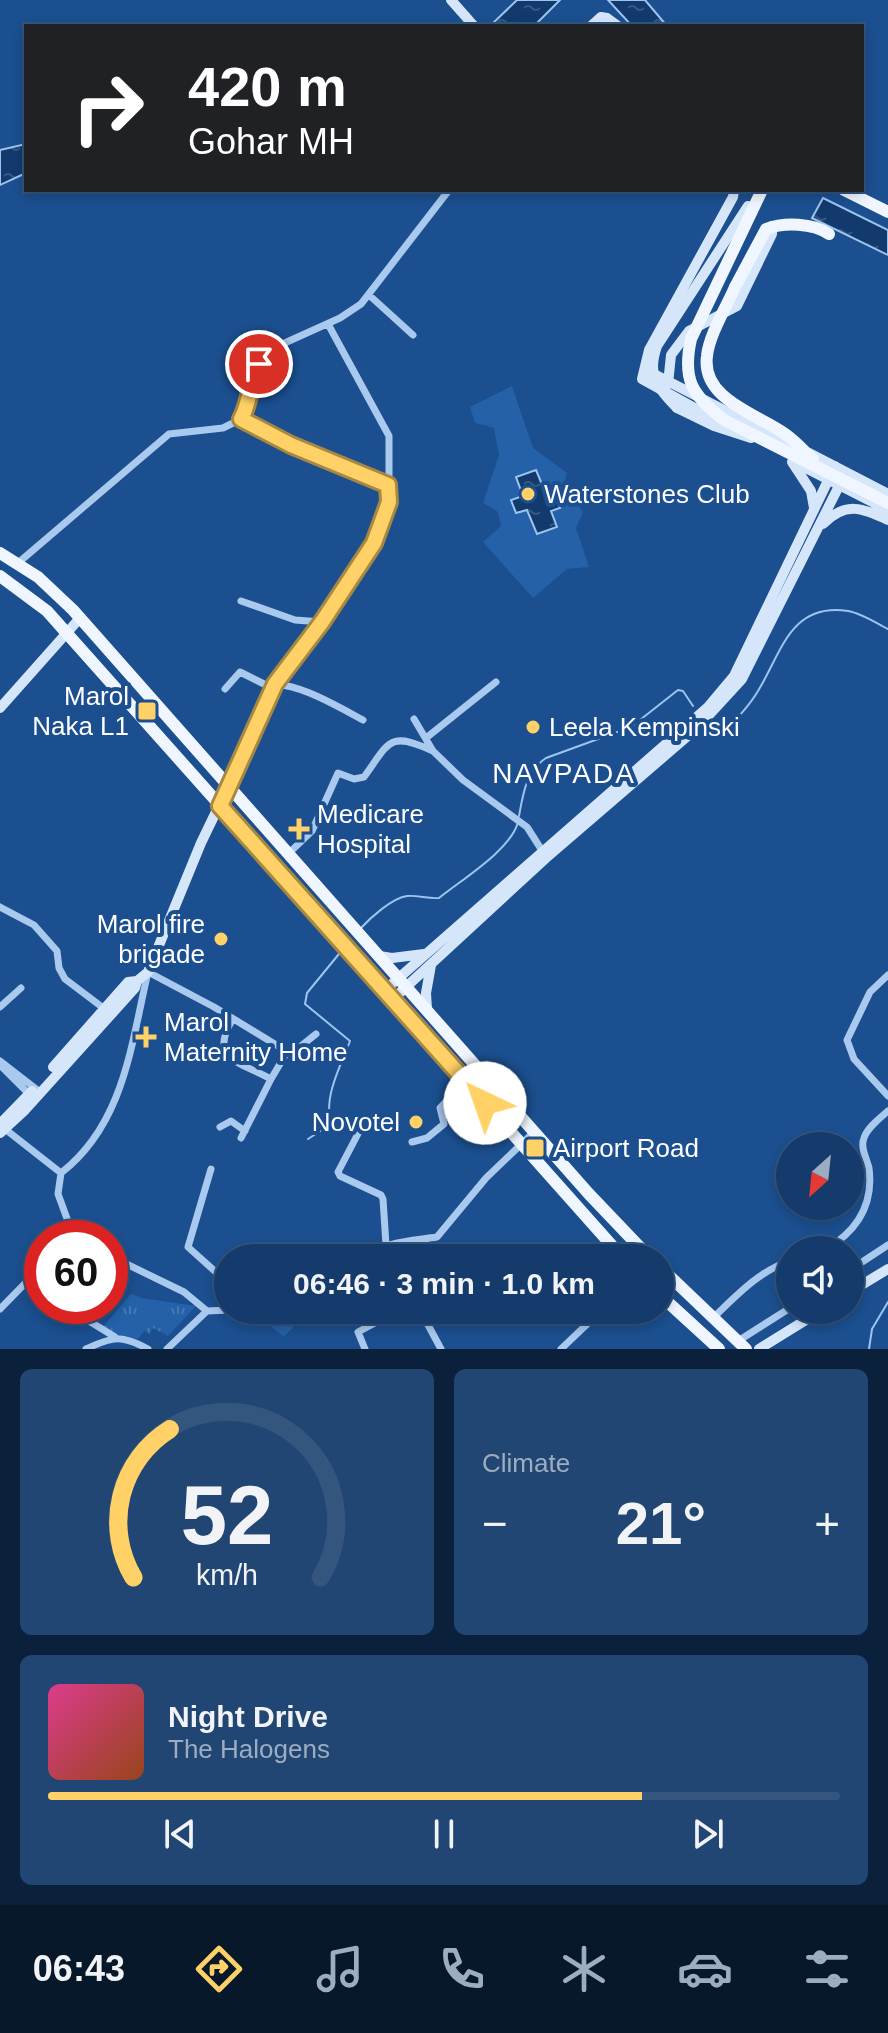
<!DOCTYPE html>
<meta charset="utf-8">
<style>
body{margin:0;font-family:Helvetica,sans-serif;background:#214673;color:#f1f3f6;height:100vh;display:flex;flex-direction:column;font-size:30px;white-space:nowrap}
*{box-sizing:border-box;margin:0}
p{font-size:26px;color:#9dadc1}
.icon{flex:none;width:44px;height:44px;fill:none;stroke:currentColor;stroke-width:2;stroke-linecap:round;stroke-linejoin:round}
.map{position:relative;height:1349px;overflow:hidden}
.panel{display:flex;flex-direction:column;gap:20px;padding:20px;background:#0b203b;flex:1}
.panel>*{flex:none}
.banner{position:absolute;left:24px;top:24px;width:840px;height:168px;border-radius:0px;box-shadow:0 4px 12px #0003,0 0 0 2px #33557e;background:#202124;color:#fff;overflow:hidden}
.needle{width:52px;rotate:207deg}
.buttons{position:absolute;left:776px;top:1132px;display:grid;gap:16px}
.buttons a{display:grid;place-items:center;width:88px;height:88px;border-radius:50%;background:#143b6b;box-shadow:0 4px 12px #0003,0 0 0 2px #33557e;font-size:40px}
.speed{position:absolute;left:24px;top:1220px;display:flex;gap:16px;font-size:40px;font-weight:700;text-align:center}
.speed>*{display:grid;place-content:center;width:104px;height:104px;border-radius:50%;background:#143b6b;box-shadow:0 4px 12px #0003,0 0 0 2px #33557e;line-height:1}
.speed .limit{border:12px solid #d22;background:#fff;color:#111}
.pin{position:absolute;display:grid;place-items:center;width:68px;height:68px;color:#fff;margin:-34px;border:4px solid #fff;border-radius:50%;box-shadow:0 2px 8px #0007}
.me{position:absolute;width:88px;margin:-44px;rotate:318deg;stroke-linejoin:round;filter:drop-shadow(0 0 6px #0008)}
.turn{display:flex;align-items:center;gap:28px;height:168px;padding:0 32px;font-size:36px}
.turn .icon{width:104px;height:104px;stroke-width:2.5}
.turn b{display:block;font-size:56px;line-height:68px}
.big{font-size:60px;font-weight:800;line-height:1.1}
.panel .tile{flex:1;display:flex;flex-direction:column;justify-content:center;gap:12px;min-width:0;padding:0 28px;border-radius:12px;background:#214673}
.panel .dial{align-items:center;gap:0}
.dial svg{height:208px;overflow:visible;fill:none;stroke:#33557e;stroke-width:7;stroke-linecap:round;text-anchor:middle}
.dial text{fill:#f1f3f6;stroke:none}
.song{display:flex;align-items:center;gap:24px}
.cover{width:96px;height:96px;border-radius:12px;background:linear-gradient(135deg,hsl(330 70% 55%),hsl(20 70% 35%))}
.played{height:8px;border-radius:4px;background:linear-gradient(90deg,#ffd166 75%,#33557e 75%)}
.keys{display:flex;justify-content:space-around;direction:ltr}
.heat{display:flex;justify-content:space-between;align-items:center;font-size:44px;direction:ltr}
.panel .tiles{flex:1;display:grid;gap:20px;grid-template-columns:1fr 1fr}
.tile:last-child{grid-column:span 2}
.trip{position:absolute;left:214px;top:1244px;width:460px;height:80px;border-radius:40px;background:#143b6b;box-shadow:0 4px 12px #0003,0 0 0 2px #33557e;font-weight:800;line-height:80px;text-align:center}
.dock{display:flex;height:128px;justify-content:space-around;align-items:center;background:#08182b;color:#9dadc1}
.dock .icon{width:56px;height:56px}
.dock .active{color:#ffd166}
.dock b{font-size:36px;color:#f1f3f6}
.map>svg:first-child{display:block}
.grass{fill:url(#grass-tufts)}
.garden{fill:#2461a8}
.water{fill:url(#water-ripples);stroke:#9cc4f0;stroke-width:2}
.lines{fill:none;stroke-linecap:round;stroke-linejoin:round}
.stream{stroke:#9cc4f0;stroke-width:2}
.street{stroke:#a9c9ee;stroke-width:7}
.secondary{stroke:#d6e6fa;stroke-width:10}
.primary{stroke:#f0f6ff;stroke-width:12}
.secondary-bridge{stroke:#d6e6fa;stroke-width:10}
.primary-bridge{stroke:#f0f6ff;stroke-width:12}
.route-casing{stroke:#a68842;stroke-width:20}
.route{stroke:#ffd166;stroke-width:14}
.poi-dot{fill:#ffd166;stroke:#1b4f8f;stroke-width:3}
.labels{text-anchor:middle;stroke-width:8;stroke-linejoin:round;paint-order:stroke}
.poi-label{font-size:26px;fill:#fff;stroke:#1b4f8f;text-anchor:start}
.neighbourhood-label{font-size:28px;letter-spacing:2px;fill:#fff;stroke:#1b4f8f}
</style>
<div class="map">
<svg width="888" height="1349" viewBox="0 0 888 1349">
<defs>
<pattern id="grass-tufts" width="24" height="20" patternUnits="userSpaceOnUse" patternTransform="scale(2)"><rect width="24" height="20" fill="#2461a8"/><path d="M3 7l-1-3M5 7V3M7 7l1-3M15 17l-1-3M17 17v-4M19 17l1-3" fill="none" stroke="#4579b5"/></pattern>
<pattern id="water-ripples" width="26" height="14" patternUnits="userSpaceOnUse" patternTransform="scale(2)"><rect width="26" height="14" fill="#123a6d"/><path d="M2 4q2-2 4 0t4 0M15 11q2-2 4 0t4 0" fill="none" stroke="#365883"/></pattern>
</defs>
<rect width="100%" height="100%" fill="#1b4f8f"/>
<path class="grass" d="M131 1294 141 1298 196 1306 168 1336 153 1328 149 1334 144 1331 137 1340 117 1336 102 1328Z
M252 1310H308L284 1337Z"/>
<path class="garden" d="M512 386 533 448 567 473 564 485 583 512 576 528 589 567 567 569 533 598 483 542 501 526 498 512 483 503 499 455 494 428 475 423 470 407Z"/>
<path class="water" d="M517 0H560L534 26H490Z
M608 0H645L667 26H632Z
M26 144V173L0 185V150Z
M823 198 888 230V255L812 218Z
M536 470 548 499 555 497 560 508 551 511 557 527 537 534 527 510 516 513 511 500 523 496 516 477Z"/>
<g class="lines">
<path class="stream" d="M712 731 721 734C735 721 748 708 758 691 781 654 790 602 848 611 861 613 876 623 888 629
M519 816C523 794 526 771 546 758L631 727 678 690 683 691 693 706
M360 929C370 918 392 898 407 896 418 895 428 899 439 898 461 880 511 850 518 822
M308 1139 325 1128 330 1119C325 1094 341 1065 350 1041L305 1004 307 993 343 949
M869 1349 872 1329 888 1302"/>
<path class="street" d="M369 295 413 335
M241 419 291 445 388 485
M18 563 169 434 223 428 241 419 250 403 252 376 262 360 278 346 340 318 361 304 449 190
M241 601 295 620 322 622
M225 689 240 672 268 686C291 678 342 709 363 720
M414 719 433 751 463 780 527 827 543 852
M426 738 496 682
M228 787 275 684 362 565 382 524 389 502V436L328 324
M289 853 312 831 338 773 354 779 364 777C389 743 388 730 433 751
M0 907 34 925 57 951 59 968 65 979 106 1010
M888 975 870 992 847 1040 854 1059 888 1096
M0 1007 21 988
M233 1019C207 1060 241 1062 271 1079L241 1138
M0 1061 40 1092
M0 1065 32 1097
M271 1079 287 1052
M220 1127 231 1121 245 1131
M361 1128 338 1172 340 1176 381 1195 383 1199 386 1245
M5 1129 61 1173 58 1194 69 1224 64 1238
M412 1142 427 1138 444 1124 440 1108 466 1081
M211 1169 188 1247 228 1283
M61 1173C124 1124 131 1045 148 972L214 1007 291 1054 316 1034
M825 1250C856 1232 874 1206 869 1168 867 1159 860 1148 864 1138 867 1128 880 1118 888 1111
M110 1256 184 1292 207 1311
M279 1258 296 1252 316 1258
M364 1258C385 1241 411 1241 437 1237L486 1178 534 1132
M414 1258V1241
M850 1270 888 1245
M93 1306 89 1321 115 1337
M0 1309 42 1266
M420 1310 441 1349
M207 1311 230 1310
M713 1318C735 1297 760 1270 790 1261
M738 1341 790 1308
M86 1349C113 1336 122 1335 148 1349
M167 1349 207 1311
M365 1349 358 1332 399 1310
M561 1349 602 1310"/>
<path class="secondary" d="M451 0 474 26
M591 26 601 17 607 18 618 26
M648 371 794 446
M668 384 671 355 689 331 737 306 772 234V226
M677 408 714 426 751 438
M718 421 642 379 649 350 733 197 734 190
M809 453 888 494
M792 462 811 491 814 508
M796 463 888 510
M823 524C846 501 862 508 888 520
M0 708 80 618
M379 956 392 958 424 954
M385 990 708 707 734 676 835 466
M393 999 546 858 697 728 742 679 846 472
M427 1009 426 993 431 965
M53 1067 128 982 137 981
M0 1124 32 1091
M0 1133 25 1110 135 988 137 981 148 972 201 843 228 787
M850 1292 888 1269
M759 1349 822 1310"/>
<path class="primary" d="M844 190 888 212
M735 287 766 229C784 222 813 223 829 234
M0 553 38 577 73 610 589 1194 650 1258
M0 576 47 611 623 1258
M660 1267 746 1349
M660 1295 719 1349"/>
<path class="secondary-bridge" d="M677 408C656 387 647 375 657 346L748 206"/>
<path class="primary-bridge" d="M762 190 691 339C682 380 692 395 724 420L888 503
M735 287C727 306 709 335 707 356 701 399 757 414 785 434 795 441 804 451 813 459"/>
</g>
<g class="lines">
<defs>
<path id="route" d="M259 364C249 382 251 401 241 419L291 445 388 485 389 502 374 543 322 622 275 684 220 806 485 1103"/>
</defs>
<use href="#route" class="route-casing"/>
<use href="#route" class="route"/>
</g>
<g class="poi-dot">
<circle cx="528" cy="494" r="8"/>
<rect x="137" y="701" width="20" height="20" rx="4"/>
<circle cx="533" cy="727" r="8"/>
<path d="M295 817h8v8h8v8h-8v8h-8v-8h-8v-8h8z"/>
<circle cx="221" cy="939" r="8"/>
<path d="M142 1025h8v8h8v8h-8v8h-8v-8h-8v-8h8z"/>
<circle cx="416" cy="1122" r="8"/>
<rect x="525" y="1138" width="20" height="20" rx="4"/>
</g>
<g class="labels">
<g class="poi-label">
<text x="544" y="503">Waterstones Club</text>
<text x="129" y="705" text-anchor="end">Marol<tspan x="129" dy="30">Naka L1</tspan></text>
<text x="549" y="736">Leela Kempinski</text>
<text x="317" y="823">Medicare<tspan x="317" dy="30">Hospital</tspan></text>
<text x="205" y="933" text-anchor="end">Marol fire<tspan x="205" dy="30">brigade</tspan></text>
<text x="164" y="1031">Marol<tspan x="164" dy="30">Maternity Home</tspan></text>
<text x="400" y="1131" text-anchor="end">Novotel</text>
<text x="553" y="1157">Airport Road</text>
</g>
<g class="neighbourhood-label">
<text x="564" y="783">NAVPADA</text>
</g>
</g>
</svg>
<div class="buttons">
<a><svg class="needle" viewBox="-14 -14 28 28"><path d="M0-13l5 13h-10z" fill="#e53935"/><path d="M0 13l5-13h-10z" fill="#9dadc1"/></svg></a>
<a><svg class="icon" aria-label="sound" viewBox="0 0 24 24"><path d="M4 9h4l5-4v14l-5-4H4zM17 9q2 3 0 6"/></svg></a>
</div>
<div class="speed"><div class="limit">60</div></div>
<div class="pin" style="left:259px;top:364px;background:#d93025"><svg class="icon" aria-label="arrive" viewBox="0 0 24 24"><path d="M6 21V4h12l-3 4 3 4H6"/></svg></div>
<svg class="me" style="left:485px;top:1103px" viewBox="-20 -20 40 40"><circle r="19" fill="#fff"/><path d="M0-13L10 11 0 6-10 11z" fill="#ffd166"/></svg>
<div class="trip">06:46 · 3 min · 1.0 km</div>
<div class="banner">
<div class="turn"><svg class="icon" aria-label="right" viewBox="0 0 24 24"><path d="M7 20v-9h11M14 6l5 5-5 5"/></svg><div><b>420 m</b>Gohar MH</div></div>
</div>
</div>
<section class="panel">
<div class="tiles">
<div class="tile dial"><svg viewBox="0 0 100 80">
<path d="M14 69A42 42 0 1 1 86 69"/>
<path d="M14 69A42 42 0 0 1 28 12" stroke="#ffd166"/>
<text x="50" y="56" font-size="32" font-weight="700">52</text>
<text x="50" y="72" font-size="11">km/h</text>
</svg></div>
<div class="tile"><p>Climate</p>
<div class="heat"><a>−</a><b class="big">21°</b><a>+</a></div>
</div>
<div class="tile">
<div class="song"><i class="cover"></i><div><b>Night Drive</b><p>The Halogens</p></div></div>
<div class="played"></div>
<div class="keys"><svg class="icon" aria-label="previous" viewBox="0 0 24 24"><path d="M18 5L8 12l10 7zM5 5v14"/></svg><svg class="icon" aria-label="pause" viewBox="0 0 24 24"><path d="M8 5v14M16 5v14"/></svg><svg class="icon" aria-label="next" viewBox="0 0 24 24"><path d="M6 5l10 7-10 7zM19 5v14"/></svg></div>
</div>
</div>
</section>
<nav class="dock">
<b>06:43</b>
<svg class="icon active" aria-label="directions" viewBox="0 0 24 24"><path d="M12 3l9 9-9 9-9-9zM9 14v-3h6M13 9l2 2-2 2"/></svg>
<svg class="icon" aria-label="music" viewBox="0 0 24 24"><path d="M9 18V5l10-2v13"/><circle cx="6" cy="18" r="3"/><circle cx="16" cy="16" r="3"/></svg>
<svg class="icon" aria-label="phone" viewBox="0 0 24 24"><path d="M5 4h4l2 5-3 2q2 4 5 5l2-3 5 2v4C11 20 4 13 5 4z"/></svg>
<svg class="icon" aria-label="climate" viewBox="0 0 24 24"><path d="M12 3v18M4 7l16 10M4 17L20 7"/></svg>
<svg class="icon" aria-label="car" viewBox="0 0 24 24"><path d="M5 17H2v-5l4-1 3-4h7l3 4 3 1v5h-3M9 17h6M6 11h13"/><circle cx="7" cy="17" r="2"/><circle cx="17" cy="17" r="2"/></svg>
<svg class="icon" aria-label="filters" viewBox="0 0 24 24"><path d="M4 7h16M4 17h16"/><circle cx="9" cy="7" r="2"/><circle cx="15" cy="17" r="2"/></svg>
</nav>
